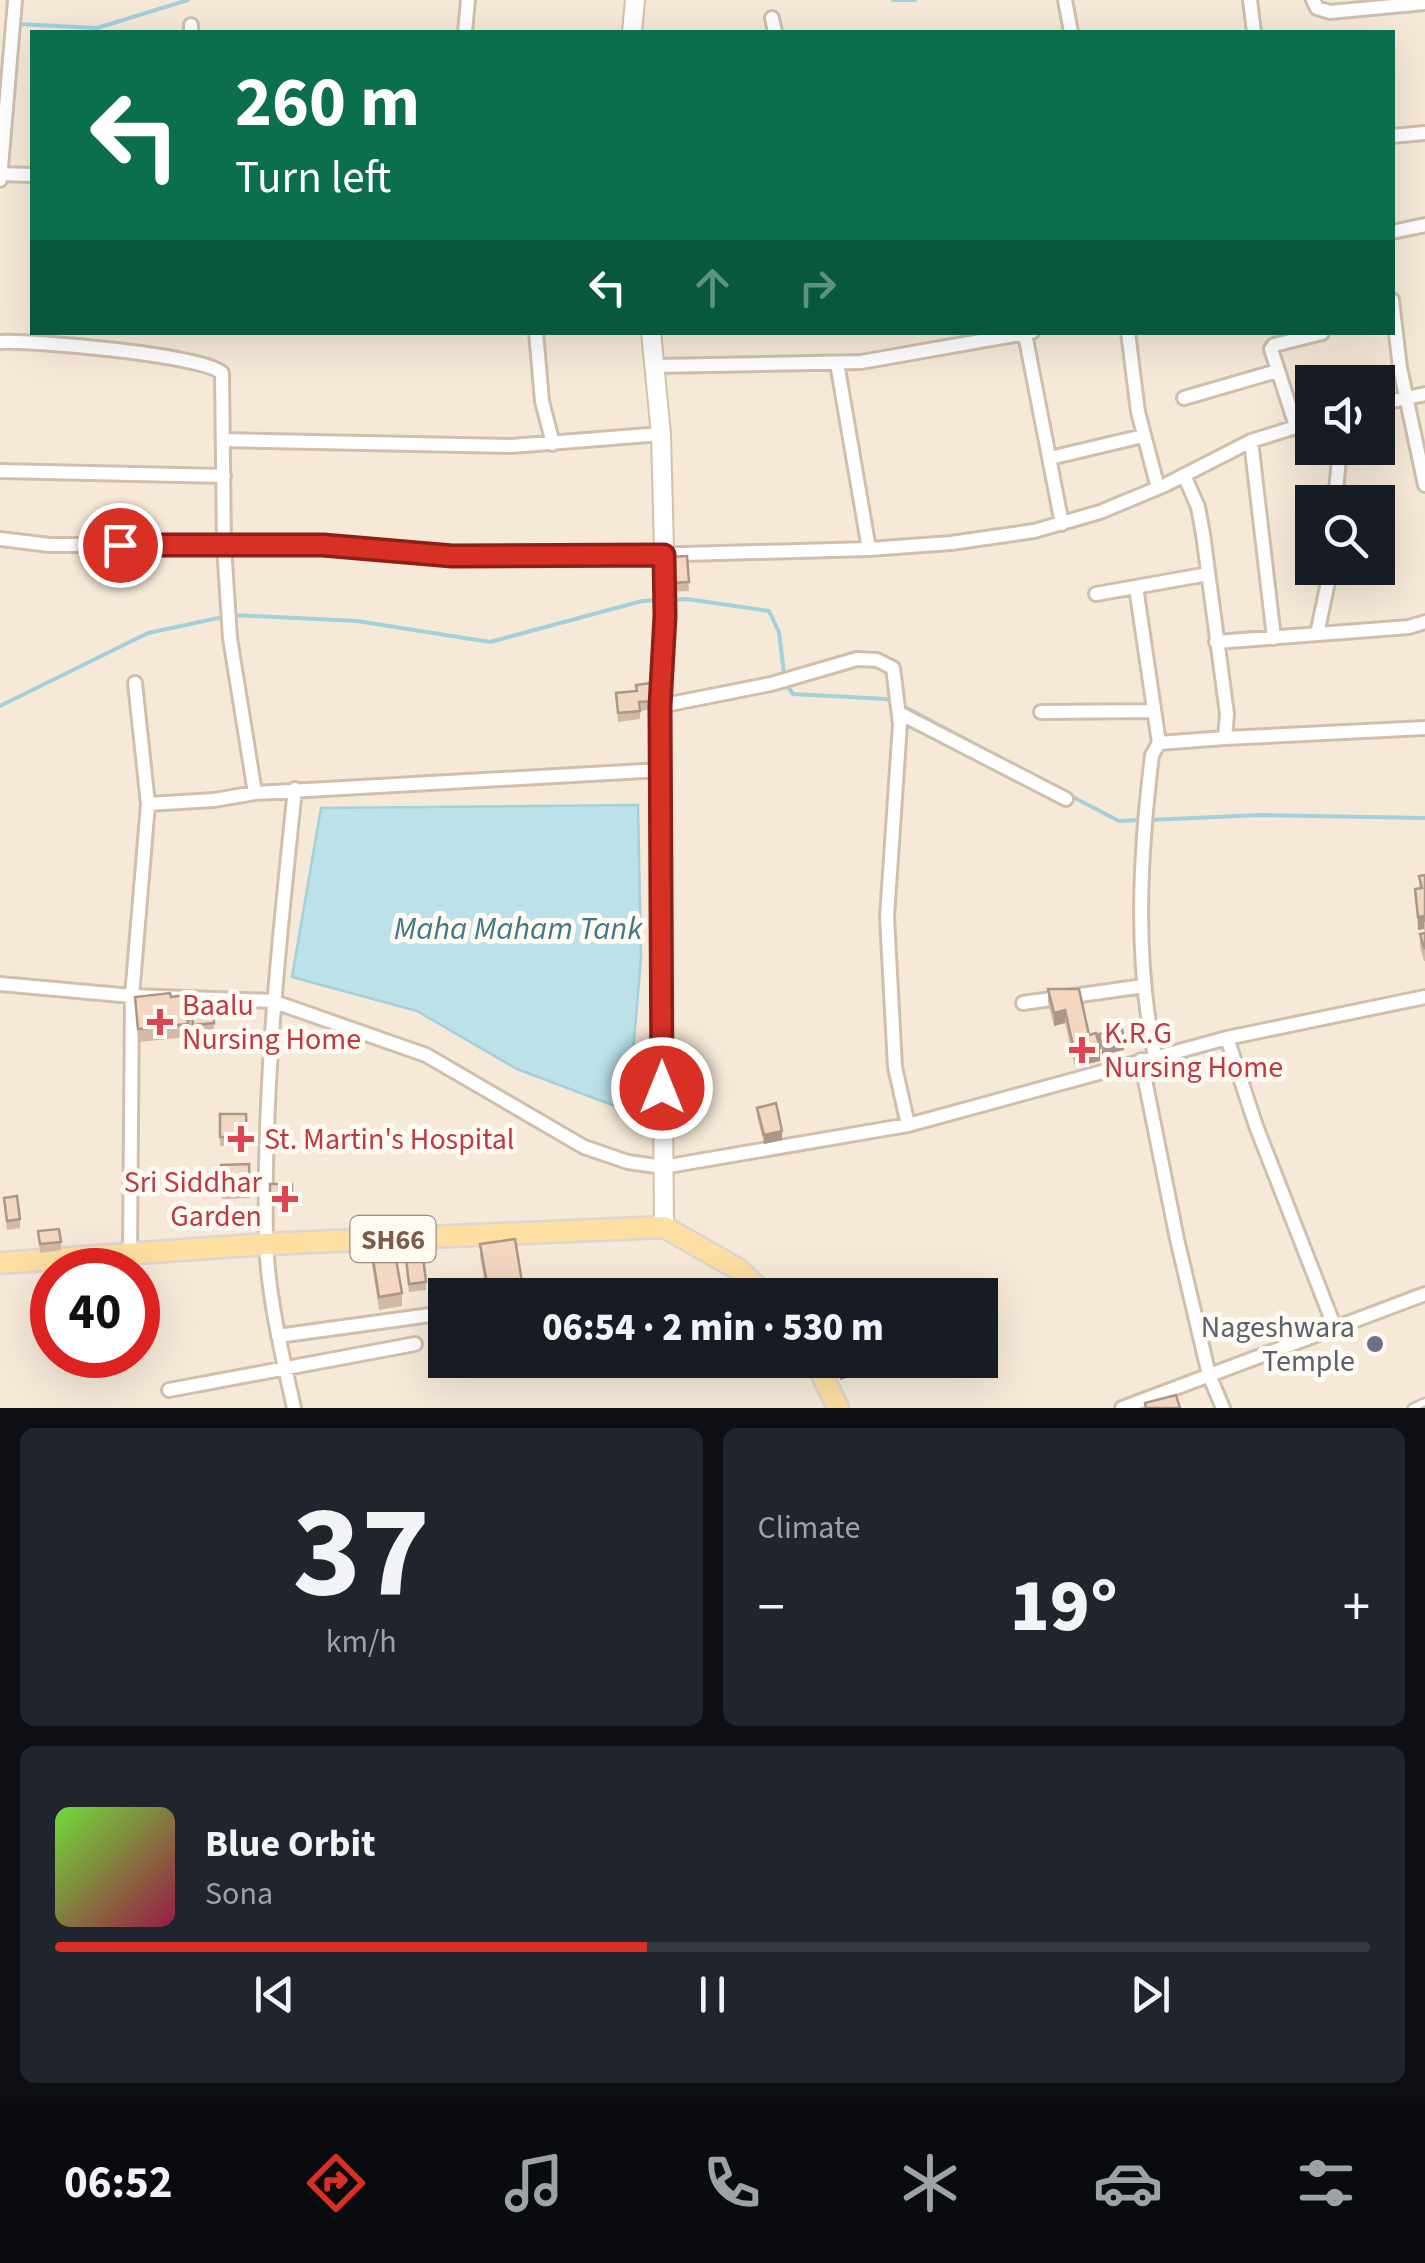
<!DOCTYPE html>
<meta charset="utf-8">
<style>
body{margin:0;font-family:"Source Sans 3",sans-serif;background:#20242c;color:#f1f3f6;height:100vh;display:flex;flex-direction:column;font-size:38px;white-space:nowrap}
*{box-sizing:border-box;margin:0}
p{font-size:32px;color:#9ea1a6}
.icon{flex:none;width:55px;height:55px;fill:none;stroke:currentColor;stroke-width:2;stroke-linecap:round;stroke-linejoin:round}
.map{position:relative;height:1408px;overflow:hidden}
.side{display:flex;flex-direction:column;gap:20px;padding:20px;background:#0d0f14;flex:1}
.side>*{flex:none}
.top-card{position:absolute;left:30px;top:30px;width:1365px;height:305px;border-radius:0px;box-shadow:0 10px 40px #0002;background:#0b6e4f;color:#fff;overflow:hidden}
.buttons{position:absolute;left:1295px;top:365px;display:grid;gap:20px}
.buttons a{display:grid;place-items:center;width:100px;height:100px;border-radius:0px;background:#171b24;box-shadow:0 10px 40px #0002;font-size:50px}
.speed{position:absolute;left:30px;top:1248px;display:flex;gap:20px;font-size:50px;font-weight:700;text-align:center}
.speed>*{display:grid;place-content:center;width:130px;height:130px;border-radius:50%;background:#171b24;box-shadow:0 10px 40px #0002;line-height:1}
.speed .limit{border:15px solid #d22;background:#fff;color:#111}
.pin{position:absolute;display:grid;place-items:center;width:85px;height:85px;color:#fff;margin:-42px;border:5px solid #fff;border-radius:50%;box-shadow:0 2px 10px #0007}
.me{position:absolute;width:110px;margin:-55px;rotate:0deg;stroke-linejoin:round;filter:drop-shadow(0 0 8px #0008)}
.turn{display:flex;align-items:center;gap:35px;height:210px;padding:0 40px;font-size:45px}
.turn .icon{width:130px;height:130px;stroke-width:2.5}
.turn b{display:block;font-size:70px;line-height:85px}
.lanes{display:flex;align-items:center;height:95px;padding:0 40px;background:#0003;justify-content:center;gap:50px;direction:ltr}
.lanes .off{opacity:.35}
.big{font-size:75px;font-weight:800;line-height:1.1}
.side .tile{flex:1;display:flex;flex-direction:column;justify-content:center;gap:15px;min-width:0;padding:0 35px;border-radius:15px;background:#20242c}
.side .dial{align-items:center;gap:0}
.dial b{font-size:130px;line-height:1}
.song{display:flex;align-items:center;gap:30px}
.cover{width:120px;height:120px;border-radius:15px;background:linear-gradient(135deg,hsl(100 70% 55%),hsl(340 70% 35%))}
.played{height:10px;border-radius:5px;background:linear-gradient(90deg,#d93025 45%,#363941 45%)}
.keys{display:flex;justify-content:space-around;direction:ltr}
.heat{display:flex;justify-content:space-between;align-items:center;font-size:55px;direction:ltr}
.side .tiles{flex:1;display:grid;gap:20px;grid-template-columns:1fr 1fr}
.tile:last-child{grid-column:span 2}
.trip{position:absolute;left:428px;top:1278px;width:570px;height:100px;border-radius:0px;background:#171b24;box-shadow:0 10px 40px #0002;font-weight:800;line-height:100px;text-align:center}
.tab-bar{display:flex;height:160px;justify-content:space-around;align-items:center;background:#090b0e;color:#9ea1a6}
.tab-bar .icon{width:70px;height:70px}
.tab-bar .on{color:#d93025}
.tab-bar b{font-size:45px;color:#f1f3f6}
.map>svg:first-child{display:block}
.residential{fill:#f6e9d8;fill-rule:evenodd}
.water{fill:#bde1e9;stroke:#a3d0db;stroke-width:2.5}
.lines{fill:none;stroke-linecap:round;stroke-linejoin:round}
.stream{stroke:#a3d0db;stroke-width:4}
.lane-casing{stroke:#d1bfae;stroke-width:11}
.street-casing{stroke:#d1bfae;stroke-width:18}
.secondary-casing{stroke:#d4c0ac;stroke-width:22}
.primary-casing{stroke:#dcd5d0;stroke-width:25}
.lane{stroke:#fff;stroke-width:6}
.street{stroke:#fff;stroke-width:12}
.secondary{stroke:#fff;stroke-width:18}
.primary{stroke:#fddfa2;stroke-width:20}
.wall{fill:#d2b9a6}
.shaded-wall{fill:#ab9687}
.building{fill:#f4d7c1;stroke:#ab9687;stroke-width:2.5}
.route-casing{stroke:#8d1f18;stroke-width:25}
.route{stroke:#d93025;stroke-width:18}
.health-dot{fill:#e0444e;stroke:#fffaf2;stroke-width:4}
.worship-dot{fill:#6b7280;stroke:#fffaf2;stroke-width:4}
.labels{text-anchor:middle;stroke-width:10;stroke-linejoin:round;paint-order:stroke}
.shield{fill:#fffaf2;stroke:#a28d7d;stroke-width:2.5}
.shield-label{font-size:28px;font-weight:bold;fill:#7a5e4b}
.health-label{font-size:30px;fill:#be3a42;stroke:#fffaf2;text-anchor:start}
.worship-label{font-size:30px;fill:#5b616d;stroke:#fffaf2;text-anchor:end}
.water-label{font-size:32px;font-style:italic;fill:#407887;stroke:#fffaf2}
</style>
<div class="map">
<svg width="1425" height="1408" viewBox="0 0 1425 1408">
<rect width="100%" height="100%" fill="#fdf7eb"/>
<path class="residential" d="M0 0H1425V1408H0ZM32 32H1392V332H32ZM1312 382H1378V448H1312ZM1312 502H1378V568H1312ZM52 1270H138V1355H52ZM445 1295H980V1360H445Z"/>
<path class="water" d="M638 805 641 958 628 1111 517 1069 417 1011 292 977 321 808Z"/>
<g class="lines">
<path class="stream" d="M893 0H915
M17 24 97 28 188 0
M670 600 687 599 769 611 779 632 784 674
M232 615 357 621 490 642 642 601 661 600
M786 684 793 694 886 699 895 702
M0 706 148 633 223 617
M903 706 1001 758
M1071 796 1119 821 1140 820
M1150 820 1259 815 1425 818"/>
<defs>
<path id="lane" d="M1412 1408 1425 1402"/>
<path id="street" d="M1065 0 1071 32
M1250 0 1254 32
M1313 0 1317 8 1330 12 1425 3
M772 18 775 32
M191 32V25
M465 32 468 0
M1392 136 1425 133
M1 174 32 175
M0 180 15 0
M1392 232 1425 225
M1392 300 1400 368 1425 485
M536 332 542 401 553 444
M1128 332 1138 412 1158 488
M1025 334 1062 524
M0 342C33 340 203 355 222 373L224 546 230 638 255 793 661 770
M837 363 869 549
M656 366 861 362 1032 332
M1184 398 1277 371
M1378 404 1425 394
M1297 429 1271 349 1274 345 1322 333
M224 440 511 446 661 434
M1251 441 1274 638
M1050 458 1143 436
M0 471 224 476
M1335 502 1340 448
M0 539 50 545H323L452 556 575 557 869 549 951 543 1034 531 1100 512 1165 485 1251 441 1312 422
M1136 587 1159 743
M1096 594 1208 574
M1317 634 1331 568
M1216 642 1409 627 1425 622
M660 706 771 684 857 659 877 660 893 668 900 724 887 917 895 1067 908 1125
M1041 712 1154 711
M899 713 1066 799
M1225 738 1425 728
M148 804 214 800 255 793
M0 984 132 996 272 1001 426 1055 584 1147 628 1162 663 1167 908 1125 1227 1038 1425 997
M1023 1003 1144 986
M1227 1038 1256 1126 1335 1328
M1155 1056C1134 958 1140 854 1152 755L1159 743 1225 738 1227 714 1203 534 1198 507 1184 475
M1141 1060 1177 1239 1209 1375 1223 1408
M130 1253 132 996 148 804 135 683
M646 1295 758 1289
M278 1336 445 1313
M169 1390 415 1344
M294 1408C282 1354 268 1297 266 1241 263 1090 279 940 295 789
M1122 1408 1425 1294"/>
<path id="secondary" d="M632 32 635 0
M651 332 661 434 665 589 660 706 664 1227"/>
<path id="primary" d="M0 1263 266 1244 664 1227 738 1269 765 1295
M815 1360 838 1408"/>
</defs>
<use href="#lane" class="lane-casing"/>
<use href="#street" class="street-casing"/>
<use href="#secondary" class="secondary-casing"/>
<use href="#primary" class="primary-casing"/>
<use href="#lane" class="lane"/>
<use href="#street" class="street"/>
<use href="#secondary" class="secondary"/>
<use href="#primary" class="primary"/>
</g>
<path class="wall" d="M687 556 689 591 669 592 668 557Z
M616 693 653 701V709L640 711V719L618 722Z
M1425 875V961H1424L1420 947V934H1425L1424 929 1418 930 1415 889 1419 888V876Z
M1048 989 1089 1035 1100 1061 1075 1067 1065 1023 1054 1026 1048 1002Z
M135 997H171L214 1023V1036L193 1038 192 1027 188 1028V1037L138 1042Z
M757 1108 782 1140 764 1144 757 1116Z
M220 1114H246L247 1145 220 1146Z
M249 1164 250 1198 222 1199 221 1165Z
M270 1184H292V1204L270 1205Z
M4 1198 20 1219V1228L7 1230Z
M38 1231 61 1242V1250L40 1253Z
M370 1240 402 1293V1306L379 1310 370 1252Z
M404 1242 426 1282V1290L409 1292Z
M480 1244 523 1288V1295H487L480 1257Z"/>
<path class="shaded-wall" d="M1424 916V929L1418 930V917Z
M1065 1010V1023L1054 1026V1013Z
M1124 1041V1050L1102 1055V1046Z
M1100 1048V1061L1075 1067V1054Z
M782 1131V1140L764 1144V1135Z
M871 1363V1371L840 1380V1371Z"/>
<path class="building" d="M687 556 689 582 669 583 668 557Z
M651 683 653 701 639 702 640 711 618 713 616 693 637 691 636 685Z
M1425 875V922L1424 916 1418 917 1415 889 1422 888 1419 876Z
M1425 933V948H1424L1420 934Z
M1048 989H1079L1089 1035 1096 1033 1100 1048 1075 1054 1065 1010 1054 1013Z
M170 993 171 997 185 995 186 1006H191L190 1000 212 997 214 1023 193 1025 192 1014 187 1015 188 1024 138 1029 135 997Z
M1122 1029 1124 1041 1102 1046 1099 1034Z
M776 1103 782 1131 764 1135 757 1108Z
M220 1114H246L247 1137H220Z
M249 1164 250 1189 222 1190 221 1165Z
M270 1184H292V1196H270Z
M17 1196 20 1219 7 1221 4 1198Z
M59 1229 61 1242 40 1244 38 1231Z
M392 1236 402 1293 379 1297 370 1240Z
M515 1239 523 1288 489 1294 480 1244Z
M421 1240 426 1282 409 1284 404 1242Z
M837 1360H870L871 1363 840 1371Z
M1176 1395 1180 1408H1146L1145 1403Z"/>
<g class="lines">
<defs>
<path id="route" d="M120 545H323L452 556 664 555 665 616 660 706 662 1088"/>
</defs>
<use href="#route" class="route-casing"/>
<use href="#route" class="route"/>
</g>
<g class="health-dot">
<path d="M155 1007h10v10h10v10h-10v10h-10v-10h-10v-10h10z"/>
<path d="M1077 1035h10v10h10v10h-10v10h-10v-10h-10v-10h10z"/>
<path d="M236 1124h10v10h10v10h-10v10h-10v-10h-10v-10h10z"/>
<path d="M280 1184h10v10h10v10h-10v10h-10v-10h-10v-10h10z"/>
</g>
<circle class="worship-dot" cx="1375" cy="1344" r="10"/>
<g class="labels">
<rect class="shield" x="350.5" y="1216" width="85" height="46" rx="8"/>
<g class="shield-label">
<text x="393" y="1249">SH66</text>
</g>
<g class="health-label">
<text x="182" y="1015">Baalu<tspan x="182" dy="34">Nursing Home</tspan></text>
<text x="1104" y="1043">K.R.G<tspan x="1104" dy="34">Nursing Home</tspan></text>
<text x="264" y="1149">St. Martin's Hospital</text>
<text x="262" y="1192" text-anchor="end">Sri Siddhar<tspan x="262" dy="34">Garden</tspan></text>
</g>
<g class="worship-label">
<text x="1355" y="1337">Nageshwara<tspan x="1355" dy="34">Temple</tspan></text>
</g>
<g class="water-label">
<text x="518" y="939">Maha Maham Tank</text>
</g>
</g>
</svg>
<div class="buttons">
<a><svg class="icon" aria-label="sound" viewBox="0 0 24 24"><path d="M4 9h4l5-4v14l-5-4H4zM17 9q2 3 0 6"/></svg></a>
<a><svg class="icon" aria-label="search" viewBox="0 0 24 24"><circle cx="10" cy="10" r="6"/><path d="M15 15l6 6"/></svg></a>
</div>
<div class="speed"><div class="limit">40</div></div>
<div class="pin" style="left:120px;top:545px;background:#d93025"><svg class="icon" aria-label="arrive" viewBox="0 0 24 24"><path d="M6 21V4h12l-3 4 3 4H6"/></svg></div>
<svg class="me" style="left:662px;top:1088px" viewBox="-20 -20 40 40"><circle r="17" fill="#d93025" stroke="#fff" stroke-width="3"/><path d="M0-11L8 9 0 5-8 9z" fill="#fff"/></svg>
<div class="trip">06:54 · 2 min · 530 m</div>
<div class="top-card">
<div class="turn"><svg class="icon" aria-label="left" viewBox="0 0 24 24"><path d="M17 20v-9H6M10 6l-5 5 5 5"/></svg><div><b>260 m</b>Turn left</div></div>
<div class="lanes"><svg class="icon" aria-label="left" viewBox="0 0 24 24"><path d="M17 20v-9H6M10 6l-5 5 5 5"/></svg><svg class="icon off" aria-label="ahead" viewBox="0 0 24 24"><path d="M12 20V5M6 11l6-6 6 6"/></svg><svg class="icon off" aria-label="right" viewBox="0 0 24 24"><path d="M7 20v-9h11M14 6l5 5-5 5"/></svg></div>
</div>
</div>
<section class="side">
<div class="tiles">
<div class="tile dial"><b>37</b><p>km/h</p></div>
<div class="tile"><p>Climate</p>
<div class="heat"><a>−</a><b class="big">19°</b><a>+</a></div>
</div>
<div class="tile">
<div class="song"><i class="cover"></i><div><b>Blue Orbit</b><p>Sona</p></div></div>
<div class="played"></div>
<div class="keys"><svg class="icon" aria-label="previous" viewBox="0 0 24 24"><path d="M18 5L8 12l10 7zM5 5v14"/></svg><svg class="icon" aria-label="pause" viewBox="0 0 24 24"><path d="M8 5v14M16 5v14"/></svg><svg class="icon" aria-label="next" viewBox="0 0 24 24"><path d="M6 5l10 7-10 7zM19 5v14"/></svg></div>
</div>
</div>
</section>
<nav class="tab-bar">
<b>06:52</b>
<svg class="icon on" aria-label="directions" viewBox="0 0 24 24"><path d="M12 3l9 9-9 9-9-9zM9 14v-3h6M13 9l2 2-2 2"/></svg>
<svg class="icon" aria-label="music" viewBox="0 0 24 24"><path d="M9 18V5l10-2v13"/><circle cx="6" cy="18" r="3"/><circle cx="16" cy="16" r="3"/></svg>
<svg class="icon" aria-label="phone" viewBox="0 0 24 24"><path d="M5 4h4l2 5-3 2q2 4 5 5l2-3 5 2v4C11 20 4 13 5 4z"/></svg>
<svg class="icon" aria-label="climate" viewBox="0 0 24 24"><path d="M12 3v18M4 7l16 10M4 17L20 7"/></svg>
<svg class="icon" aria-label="car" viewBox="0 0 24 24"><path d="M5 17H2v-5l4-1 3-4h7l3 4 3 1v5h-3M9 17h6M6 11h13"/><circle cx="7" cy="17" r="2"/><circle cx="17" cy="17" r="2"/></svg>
<svg class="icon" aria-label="filters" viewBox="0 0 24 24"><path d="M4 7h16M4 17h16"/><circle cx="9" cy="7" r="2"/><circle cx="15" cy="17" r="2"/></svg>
</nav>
